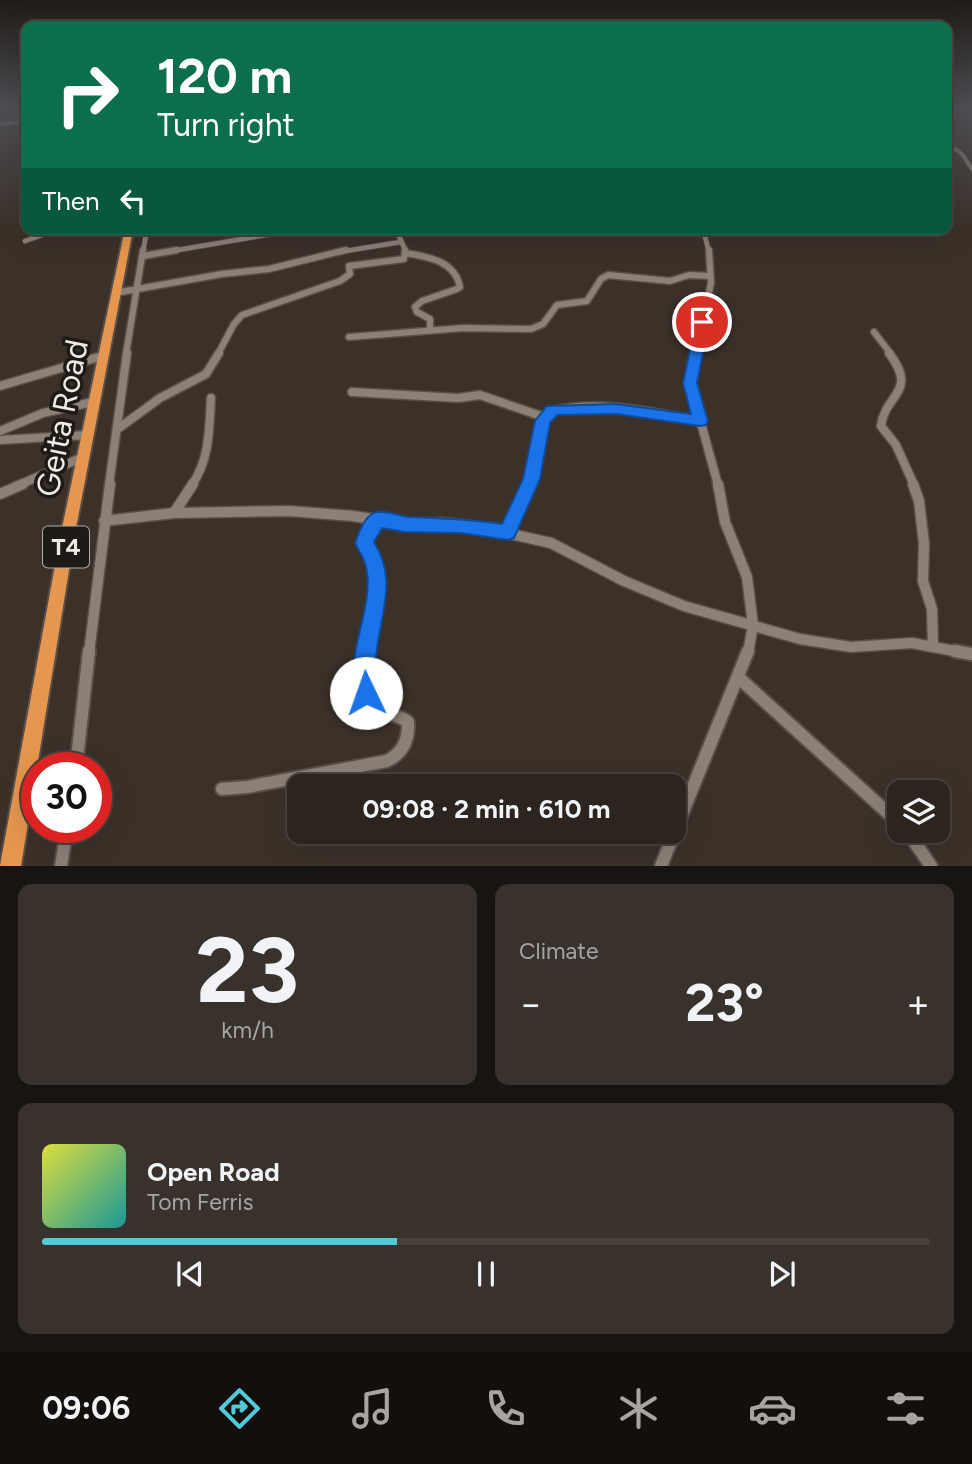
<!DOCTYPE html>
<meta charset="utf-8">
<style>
body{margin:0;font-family:Figtree,sans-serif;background:#38312c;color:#f1f3f6;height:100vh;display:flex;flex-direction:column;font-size:26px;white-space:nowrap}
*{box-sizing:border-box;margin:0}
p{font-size:23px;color:#a6a5a4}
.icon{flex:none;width:38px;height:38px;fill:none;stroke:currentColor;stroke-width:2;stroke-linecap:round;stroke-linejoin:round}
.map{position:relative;height:866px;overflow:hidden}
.drawer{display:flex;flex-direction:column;gap:18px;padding:18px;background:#181411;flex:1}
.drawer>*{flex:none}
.top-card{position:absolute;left:21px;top:21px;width:931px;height:214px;border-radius:14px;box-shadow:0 7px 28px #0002,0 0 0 2px #48423d;background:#0b6e4f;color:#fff;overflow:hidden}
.buttons{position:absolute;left:887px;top:780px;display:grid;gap:14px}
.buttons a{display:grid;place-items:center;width:63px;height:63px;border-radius:14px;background:#2c251f;box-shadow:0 7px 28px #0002,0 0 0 2px #48423d;font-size:35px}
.speed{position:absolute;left:21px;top:752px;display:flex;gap:14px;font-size:35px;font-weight:700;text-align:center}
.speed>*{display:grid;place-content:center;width:91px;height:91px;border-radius:50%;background:#2c251f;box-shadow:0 7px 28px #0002,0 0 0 2px #48423d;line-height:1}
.speed .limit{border:10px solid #d22;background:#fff;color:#111}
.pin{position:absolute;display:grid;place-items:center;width:60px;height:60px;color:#fff;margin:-30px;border:4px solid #fff;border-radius:50%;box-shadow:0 2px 7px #0007}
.me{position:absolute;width:77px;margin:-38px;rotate:357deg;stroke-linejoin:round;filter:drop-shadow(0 0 5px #0008)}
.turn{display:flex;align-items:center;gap:24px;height:147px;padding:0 21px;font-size:32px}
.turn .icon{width:91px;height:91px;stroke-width:2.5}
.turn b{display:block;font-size:49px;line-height:60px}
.then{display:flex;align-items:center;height:66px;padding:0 21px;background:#0003;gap:14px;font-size:26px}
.big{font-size:52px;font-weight:700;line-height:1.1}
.drawer .tile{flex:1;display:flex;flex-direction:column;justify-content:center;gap:10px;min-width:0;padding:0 24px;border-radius:14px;background:#38312c}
.drawer .dial{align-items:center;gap:0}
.dial b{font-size:91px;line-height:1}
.song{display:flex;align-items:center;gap:21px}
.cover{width:84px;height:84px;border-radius:10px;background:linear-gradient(135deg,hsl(60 70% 55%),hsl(180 70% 35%))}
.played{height:7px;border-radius:4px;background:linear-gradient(90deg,#52cbd9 40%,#48423d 40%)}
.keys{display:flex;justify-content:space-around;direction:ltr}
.heat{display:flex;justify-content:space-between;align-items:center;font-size:38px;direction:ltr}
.drawer .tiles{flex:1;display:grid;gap:18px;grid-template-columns:1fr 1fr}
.tile:last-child{grid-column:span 2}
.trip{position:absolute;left:287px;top:774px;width:399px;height:70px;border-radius:14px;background:#2c251f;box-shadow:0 7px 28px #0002,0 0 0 2px #48423d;font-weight:700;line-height:70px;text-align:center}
.tabs{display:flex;height:112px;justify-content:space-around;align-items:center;background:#120f0c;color:#a6a5a4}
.tabs .icon{width:49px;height:49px}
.tabs .on{color:#52cbd9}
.tabs b{font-size:32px;color:#f1f3f6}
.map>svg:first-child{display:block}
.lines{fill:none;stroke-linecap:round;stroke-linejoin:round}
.minor-far5-casing{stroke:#584f49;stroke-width:5}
.minor-far4-casing{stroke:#584f49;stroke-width:6}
.minor-far3-casing{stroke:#584f49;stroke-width:9}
.minor-far2-casing{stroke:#584f49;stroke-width:11}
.minor-far1-casing{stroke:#584f49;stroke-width:13}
.minor-casing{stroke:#584f49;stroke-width:16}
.trunk-casing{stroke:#584f49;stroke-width:4}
.minor-far5{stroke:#8c8077;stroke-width:3.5}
.minor-far4{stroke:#8c8077;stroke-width:4.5}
.minor-far3{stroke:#8c8077;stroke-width:6}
.minor-far2{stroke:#8c8077;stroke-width:8}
.minor-far1{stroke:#8c8077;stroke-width:10}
.minor{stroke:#8c8077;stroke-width:12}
.trunk{fill:#e6964e;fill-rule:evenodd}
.route{fill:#1a73e8;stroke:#114b97;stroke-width:2}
.labels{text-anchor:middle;stroke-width:7;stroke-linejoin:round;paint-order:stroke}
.shield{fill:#1e1a16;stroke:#b1aca7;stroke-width:2}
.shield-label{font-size:24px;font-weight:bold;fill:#f0eae5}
.near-street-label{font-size:32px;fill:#f0eae5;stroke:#1e1a16}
</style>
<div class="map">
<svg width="972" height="866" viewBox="0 0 972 866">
<rect width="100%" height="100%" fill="#3b3129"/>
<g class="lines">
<defs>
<path id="minor-far5" d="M0 124 26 122
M947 143 962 154 972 169"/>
<path id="minor-far4" d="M396 229 406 252
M703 229 709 252
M25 241 59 229
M143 252 147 229
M166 252 301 229
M339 252 401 242"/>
<path id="minor-far3" d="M406 253C429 257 455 261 460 287L457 289 422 301 415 307 417 312 430 319V330
M143 256 177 250
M115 293 222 274 269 269 346 250
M874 332 891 354
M349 337 463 328 531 329 543 324 557 305 587 301 601 279 608 275 670 281 689 275 710 276
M126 354 143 250
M218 354 234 324 242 315 340 281 350 274 349 266 404 259 405 250
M696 354 711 283 709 250"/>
<path id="minor-far2" d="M696 353 690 383 718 485
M889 353C919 393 885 393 881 426L896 445 914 485
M0 386 102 356
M352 392 458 398 480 395 544 417
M119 428 160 398 206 374 219 353
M0 431 43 413 93 402
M0 440 87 435
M19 485 83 457
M109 485 127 353
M192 485C210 458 209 430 211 398
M529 485 543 421 548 412C597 399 651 412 700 421"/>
<path id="minor-far1" d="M718 484 725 522 747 577 753 625 748 653
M913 484 919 501 924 544 923 581 932 609 933 646
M0 494 23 484
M174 513 193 484
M104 521 174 513 289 511 353 516 405 524 443 523 479 527 551 543 624 581 684 606 800 639 851 647 912 643 965 653
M507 532 530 484
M89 653 110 484
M365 653 375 601 377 567 364 543 378 519"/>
<path id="minor" d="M955 651 972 654
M739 678 900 824
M76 768 89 651
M222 789 247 787 387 761C403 753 409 739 408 722 398 714 387 715 377 709 359 698 363 668 365 651
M907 831 931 866
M61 866 67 828
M661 866 748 651"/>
<path id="trunk" d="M125 229H133L75 533 21 866H0L61 533Z"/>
</defs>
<use href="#minor-far5" class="minor-far5-casing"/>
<use href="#minor-far4" class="minor-far4-casing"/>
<use href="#minor-far3" class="minor-far3-casing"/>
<use href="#minor-far2" class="minor-far2-casing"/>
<use href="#minor-far1" class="minor-far1-casing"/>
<use href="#minor" class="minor-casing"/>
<use href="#trunk" class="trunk-casing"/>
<use href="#minor-far5" class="minor-far5"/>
<use href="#minor-far4" class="minor-far4"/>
<use href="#minor-far3" class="minor-far3"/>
<use href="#minor-far2" class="minor-far2"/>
<use href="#minor-far1" class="minor-far1"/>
<use href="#minor" class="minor"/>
<use href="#trunk" class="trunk"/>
</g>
<linearGradient id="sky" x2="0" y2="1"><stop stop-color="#201b17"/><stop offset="0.47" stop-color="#4f4e54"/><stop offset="1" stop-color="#4f4e54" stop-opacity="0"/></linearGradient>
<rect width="972" height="229" fill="url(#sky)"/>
<path class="route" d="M702 318 709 322 697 383 708 421 706 425 700 426 616 414 557 415 550 423 540 479 514 538 508 540 461 533 405 532 382 528 374 542C399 582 379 616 376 658 374 673 380 687 374 701L366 705 358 701C340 658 378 606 365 563 363 556 358 550 355 543 359 533 364 516 376 512 386 510 399 516 409 517 440 518 471 519 502 524L523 479 535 421 547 406 616 404 691 414 683 383 696 322Z"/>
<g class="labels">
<rect class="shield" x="43" y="526.5" width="46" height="41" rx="5"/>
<g class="shield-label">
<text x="66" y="555">T4</text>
</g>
<g class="near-street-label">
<text transform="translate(62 418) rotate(-79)" y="11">Geita Road</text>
</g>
</g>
</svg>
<div class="buttons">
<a><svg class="icon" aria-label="layers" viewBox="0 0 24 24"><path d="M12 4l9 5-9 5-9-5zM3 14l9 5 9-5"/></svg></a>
</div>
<div class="speed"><div class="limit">30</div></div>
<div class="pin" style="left:702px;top:322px;background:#d93025"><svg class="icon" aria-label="arrive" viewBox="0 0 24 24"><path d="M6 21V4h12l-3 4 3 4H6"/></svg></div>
<svg class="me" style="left:366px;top:693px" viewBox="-20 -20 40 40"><circle r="19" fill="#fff"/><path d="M0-13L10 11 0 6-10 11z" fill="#1a73e8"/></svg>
<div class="trip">09:08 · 2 min · 610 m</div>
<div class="top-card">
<div class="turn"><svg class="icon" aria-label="right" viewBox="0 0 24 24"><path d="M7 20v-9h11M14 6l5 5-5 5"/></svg><div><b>120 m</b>Turn right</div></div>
<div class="then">Then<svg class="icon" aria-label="left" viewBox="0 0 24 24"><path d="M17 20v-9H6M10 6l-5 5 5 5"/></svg></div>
</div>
</div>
<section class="drawer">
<div class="tiles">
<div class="tile dial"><b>23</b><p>km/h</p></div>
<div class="tile"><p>Climate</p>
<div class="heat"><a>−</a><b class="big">23°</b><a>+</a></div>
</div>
<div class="tile">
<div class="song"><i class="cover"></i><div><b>Open Road</b><p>Tom Ferris</p></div></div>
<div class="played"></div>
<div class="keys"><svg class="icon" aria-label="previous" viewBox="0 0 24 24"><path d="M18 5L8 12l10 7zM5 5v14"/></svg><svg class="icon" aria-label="pause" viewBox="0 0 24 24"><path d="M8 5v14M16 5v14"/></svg><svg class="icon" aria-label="next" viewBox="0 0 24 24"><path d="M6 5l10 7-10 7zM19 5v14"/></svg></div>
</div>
</div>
</section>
<nav class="tabs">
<b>09:06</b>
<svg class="icon on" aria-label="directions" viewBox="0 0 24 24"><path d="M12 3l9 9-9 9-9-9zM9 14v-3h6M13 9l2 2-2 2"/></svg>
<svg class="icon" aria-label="music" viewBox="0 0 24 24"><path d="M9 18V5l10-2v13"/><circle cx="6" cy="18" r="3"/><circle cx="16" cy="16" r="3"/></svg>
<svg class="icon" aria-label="phone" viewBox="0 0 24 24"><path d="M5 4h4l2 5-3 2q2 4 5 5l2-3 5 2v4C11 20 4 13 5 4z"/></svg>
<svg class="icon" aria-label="climate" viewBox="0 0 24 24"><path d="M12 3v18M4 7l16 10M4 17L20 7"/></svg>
<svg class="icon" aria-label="car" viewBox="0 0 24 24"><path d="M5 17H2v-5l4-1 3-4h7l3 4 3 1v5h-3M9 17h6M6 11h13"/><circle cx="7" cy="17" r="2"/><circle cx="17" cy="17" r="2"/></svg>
<svg class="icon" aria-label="filters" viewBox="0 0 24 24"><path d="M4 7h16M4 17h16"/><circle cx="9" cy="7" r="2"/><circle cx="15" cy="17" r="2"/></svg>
</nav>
